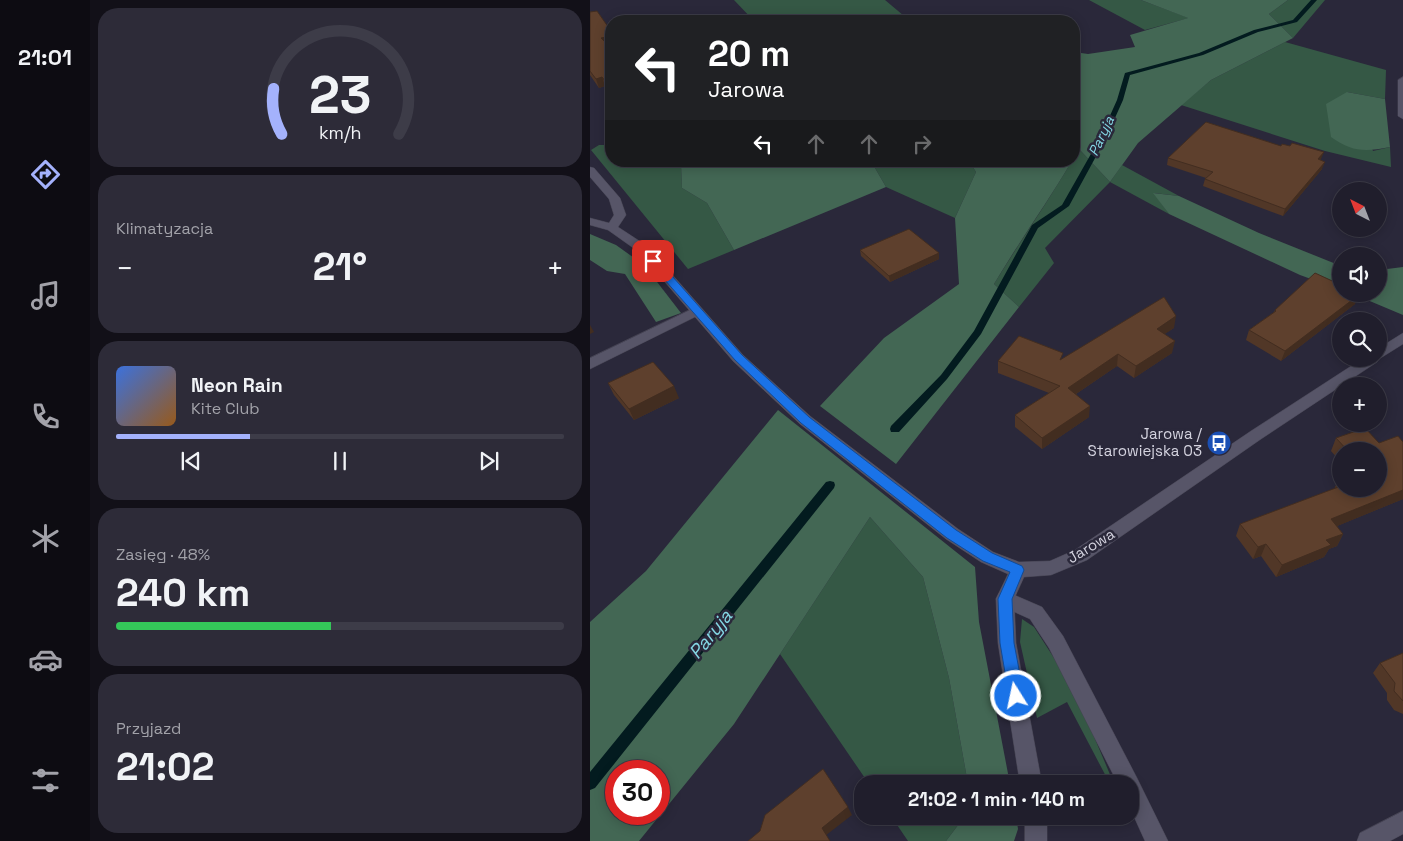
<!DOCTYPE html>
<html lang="pl">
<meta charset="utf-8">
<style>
body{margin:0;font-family:"Space Grotesk",sans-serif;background:#2d2b38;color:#f1f3f6;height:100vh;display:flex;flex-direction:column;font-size:19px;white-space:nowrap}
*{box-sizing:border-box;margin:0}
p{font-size:16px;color:#a2a2a9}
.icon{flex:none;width:28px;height:28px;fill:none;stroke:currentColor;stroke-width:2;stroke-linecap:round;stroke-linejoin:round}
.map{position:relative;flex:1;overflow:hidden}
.panel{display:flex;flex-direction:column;gap:8px;padding:8px;background:#121018;width:500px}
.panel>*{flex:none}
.guide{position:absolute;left:15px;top:15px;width:475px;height:152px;border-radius:20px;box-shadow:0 2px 12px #0003,0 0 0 1px #3d3c48;background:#202124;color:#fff;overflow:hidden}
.needle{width:32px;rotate:318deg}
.buttons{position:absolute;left:742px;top:182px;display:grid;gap:10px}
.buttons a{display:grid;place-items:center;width:55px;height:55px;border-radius:50%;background:#201e2c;box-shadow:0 2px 12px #0003,0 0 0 1px #3d3c48;font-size:25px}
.speed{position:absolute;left:15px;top:760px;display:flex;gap:10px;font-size:25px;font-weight:700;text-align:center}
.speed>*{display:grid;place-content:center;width:65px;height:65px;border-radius:50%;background:#201e2c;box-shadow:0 2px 12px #0003,0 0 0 1px #3d3c48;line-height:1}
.speed .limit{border:8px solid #d22;background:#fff;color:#111}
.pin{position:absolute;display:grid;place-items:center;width:42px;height:42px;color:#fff;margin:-21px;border-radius:10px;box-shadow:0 2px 8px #0006}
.me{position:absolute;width:55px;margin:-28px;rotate:350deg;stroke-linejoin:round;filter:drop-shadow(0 0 4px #0008)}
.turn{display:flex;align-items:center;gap:18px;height:105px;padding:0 20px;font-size:22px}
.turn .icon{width:65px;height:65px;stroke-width:2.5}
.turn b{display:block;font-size:35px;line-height:42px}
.lanes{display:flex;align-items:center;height:48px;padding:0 20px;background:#0003;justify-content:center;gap:25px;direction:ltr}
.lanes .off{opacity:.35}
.big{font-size:38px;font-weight:700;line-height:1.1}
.panel .tile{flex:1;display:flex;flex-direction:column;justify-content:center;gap:8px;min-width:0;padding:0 18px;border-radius:20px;background:#2d2b38}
.panel .dial{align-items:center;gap:0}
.dial svg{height:130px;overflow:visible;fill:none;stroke:#3d3c48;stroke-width:7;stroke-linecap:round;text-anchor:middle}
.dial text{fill:#f1f3f6;stroke:none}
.song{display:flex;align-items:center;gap:15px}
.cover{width:60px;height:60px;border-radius:8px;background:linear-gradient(135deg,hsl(220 70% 55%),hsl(30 70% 35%))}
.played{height:5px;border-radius:2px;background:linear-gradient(90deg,#a4b2fc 30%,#3d3c48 30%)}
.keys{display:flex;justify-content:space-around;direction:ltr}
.heat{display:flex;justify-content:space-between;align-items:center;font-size:28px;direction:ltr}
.charge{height:8px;border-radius:4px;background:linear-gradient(90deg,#34c759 48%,#3d3c48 0)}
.trip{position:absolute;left:264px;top:775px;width:285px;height:50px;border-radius:20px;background:#201e2c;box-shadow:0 2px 12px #0003,0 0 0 1px #3d3c48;font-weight:700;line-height:50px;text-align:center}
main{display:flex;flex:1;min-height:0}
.tabs{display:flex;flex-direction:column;width:90px;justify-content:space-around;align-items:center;background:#0d0c12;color:#a2a2a9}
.tabs .icon{width:35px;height:35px}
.tabs .selected{color:#a4b2fc}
.tabs b{font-size:22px;color:#f1f3f6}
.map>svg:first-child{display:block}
.green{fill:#355845}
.forest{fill:#436754;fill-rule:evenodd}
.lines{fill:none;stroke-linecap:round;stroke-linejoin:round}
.stream{fill:#031b1f;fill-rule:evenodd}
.lane-casing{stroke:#454352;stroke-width:1}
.street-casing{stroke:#454352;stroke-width:1}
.lane{fill:#575568;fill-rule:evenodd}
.street{fill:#575568;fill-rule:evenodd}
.wall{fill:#513727}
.shaded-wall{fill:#422d20}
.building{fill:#5e402d;stroke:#422d20}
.route{fill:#1a73e8;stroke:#114b97}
.labels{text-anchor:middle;stroke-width:5;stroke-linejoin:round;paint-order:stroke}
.far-water-label{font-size:14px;font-style:italic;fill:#84d7e4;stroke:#2a283a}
.poi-label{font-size:15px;fill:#d4d3df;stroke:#2a283a;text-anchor:end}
.street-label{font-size:15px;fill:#d4d3df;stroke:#2a283a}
.near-water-label{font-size:19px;font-style:italic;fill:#84d7e4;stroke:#2a283a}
</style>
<main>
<nav class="tabs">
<b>21:01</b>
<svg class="icon selected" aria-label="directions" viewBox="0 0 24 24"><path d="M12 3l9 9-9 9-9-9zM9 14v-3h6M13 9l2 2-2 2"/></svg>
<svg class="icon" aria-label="music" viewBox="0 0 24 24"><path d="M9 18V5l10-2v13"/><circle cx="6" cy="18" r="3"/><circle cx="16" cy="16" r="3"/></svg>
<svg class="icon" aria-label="phone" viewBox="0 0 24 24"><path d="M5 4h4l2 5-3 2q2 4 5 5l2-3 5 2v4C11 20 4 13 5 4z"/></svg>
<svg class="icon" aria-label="climate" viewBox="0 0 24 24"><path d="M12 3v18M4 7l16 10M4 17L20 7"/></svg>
<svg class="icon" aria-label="car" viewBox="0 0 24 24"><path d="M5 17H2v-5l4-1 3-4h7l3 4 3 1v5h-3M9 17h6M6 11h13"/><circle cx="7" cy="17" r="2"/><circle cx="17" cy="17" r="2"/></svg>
<svg class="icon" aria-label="filters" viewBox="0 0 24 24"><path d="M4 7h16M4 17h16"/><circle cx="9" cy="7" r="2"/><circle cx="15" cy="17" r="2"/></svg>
</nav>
<section class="panel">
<div class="tile dial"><svg viewBox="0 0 100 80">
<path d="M14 69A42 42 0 1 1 86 69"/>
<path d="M14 69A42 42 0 0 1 9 41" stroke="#a4b2fc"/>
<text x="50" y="56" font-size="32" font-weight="700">23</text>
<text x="50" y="72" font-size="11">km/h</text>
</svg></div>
<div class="tile"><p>Klimatyzacja</p>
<div class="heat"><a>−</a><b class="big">21°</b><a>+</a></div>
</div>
<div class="tile">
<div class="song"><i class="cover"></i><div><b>Neon Rain</b><p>Kite Club</p></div></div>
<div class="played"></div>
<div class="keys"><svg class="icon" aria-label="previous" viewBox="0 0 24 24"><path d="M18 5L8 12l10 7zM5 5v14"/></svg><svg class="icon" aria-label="pause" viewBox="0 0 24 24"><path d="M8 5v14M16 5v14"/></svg><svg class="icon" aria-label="next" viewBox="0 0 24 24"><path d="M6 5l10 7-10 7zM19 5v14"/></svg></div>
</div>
<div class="tile"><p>Zasięg · 48%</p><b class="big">240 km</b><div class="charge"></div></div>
<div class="tile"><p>Przyjazd</p><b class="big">21:02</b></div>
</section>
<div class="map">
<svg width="813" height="841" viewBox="0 0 813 841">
<rect width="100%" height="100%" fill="#2a283a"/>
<path class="green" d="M144 0H295L320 21H235L229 16 199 21H164Z
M499 0H551L599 18 555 30Z
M698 0H735L703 38 679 14Z
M695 42 796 70 795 99 757 92 783 151 800 147 801 167 735 151 591 105 621 80Z
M9 145H21V161H104L91 165 92 188 117 203 144 250 98 269 1 150Z
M489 149 520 182 532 165 589 196 564 193 579 214 520 182 455 248 464 263 429 307 404 284C429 243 457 203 482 161H484Z
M281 161H379L386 172 365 218 296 187Z
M280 517 333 577 359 678 378 784H279L190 654Z
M432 619 444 627 484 689 524 784H520L477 702 447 718 430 642Z
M301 816H375L356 841H318Z"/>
<path class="forest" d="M551 0H698L679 14 703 38 621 80 548 143 520 182 489 149 484 158V52L498 54 545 47 540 35 598 18Z
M757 92 795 99 800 147C775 152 762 152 741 137L736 104Z
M104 161H281L296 187 144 250 117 203 92 188 91 165Z
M379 161H482C457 203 429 242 404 284L429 307 306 464 230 406 294 338 369 284 365 218 386 172Z
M563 193 589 196 669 233 751 266V290L710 275 579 214Z
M0 234 26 245 54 265 91 313 66 322 35 274 17 271 0 260Z
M813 267V315L763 294H789V270Z
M188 410 385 567 389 622 420 784H378L359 678 333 577 280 517 144 724 49 841H0V622L56 571ZM69 771V814H26V771Z
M375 816H426L428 829 424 841H356Z"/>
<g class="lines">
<path class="stream" d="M721 0H727L707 22 668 32 613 55 540 75 533 100 516 138 479 206 448 228 391 334 357 379 309 432H301L300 429 301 426 351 375 384 331 442 225 472 205 510 138 527 100 535 73 609 53 664 30 703 20Z
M240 481 244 482 245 485 244 488 5 788 0 790V772L236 482Z"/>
<defs>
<path id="lane" d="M106 307 113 311 111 314 0 369V358Z
M415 591 452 607 473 636 547 778 578 841H555L540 808V784H528L459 648 440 619 409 605 406 599 409 593Z
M813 811V834L800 841H767L770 833Z"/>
<path id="street" d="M813 77V119L808 116V80Z
M0 167 4 168 30 198 36 215 28 227 57 246 153 355 220 416 368 529 403 552 429 562 460 561 485 550 661 431 772 359H789V348L813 333V344L789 359 787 362 671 439 497 560 461 575 434 577 424 599 426 643 452 784H430L408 643 406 599 418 574 391 562 356 539 210 424 143 361 49 252 18 230 0 225V218L19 223 24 215 19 199 0 177Z
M435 816H457V841H435Z"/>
</defs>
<use href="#lane" class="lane-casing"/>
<use href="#street" class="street-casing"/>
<use href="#lane" class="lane"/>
<use href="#street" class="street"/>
</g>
<path class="wall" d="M0 12 21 31V45L19 46V91L15 86 9 88 0 75Z
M578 158 731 159 730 160 732 169 693 216 613 186 615 179 616 178 577 165Z
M270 250 349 259 300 282 271 256Z
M765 304 691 361 656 340 659 330 684 312 685 310Z
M584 328 574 334 582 353 544 378 527 366 486 394 499 417 452 449 425 427V415L459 393 408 373V361L472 359Z
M18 383 89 398 44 420 24 395Z
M746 438 789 443 813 442V499L747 526 753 534 747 546 739 549 734 557 686 577 671 556 663 559 646 536 650 524 744 489 749 479 751 478V489L789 451H751V477L744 470 749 460 741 451Z
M813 653V714L804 710 797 700V693L783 673 790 663Z"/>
<path class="shaded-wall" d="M21 36V45L14 47 11 38Z
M12 77 15 86 9 88 6 79Z
M21 80V90L19 91 16 82Z
M734 152 731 159 725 166 728 159Z
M735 162 732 169 693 216 695 209Z
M349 253V259L300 282 299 276Z
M770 294 765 304 691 361 695 351Z
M586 316 584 328 564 341 567 329Z
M0 325 4 332 0 334Z
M585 341 582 353 544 378 546 366Z
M528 354 527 366 477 400 478 388Z
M84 386 89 398 44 420 39 409Z
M500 406 499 417 452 449V438Z
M813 490V499L735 531 741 519Z
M753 534 747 546 739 549 734 557 686 577 692 565 736 540Z
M676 544 671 556 663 559 668 547Z
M258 807 262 815 235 836 232 828Z"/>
<path class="building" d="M7 11 21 31V36L11 38 21 48V80L16 82 12 77 6 79 0 71V12Z
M616 122 691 146 692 144 700 146 702 143 734 152 728 159 735 162 695 209 615 179 623 172 578 158Z
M319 229 349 253 299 276 270 250Z
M725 273 751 285V294H770L695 351 659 330 686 311 685 310Z
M574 297 586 316 567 329 585 341 546 366 528 354 478 388 500 406 452 438 425 415 470 386 408 361 429 336 473 353 470 360Z
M63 362 84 386 39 409 18 383Z
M775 428 789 443 808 436 813 442V490L741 519 753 534 736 540 741 545 692 565 676 544 668 547 650 524 751 486V489H789V451H758L746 438Z
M813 653V701L804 691 805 683 790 663Z
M233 769 258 807 232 828 240 841H158L170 831 175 815Z"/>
<path class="route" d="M63 258 67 259 152 355 219 417 366 530 402 553 432 566 434 570 422 599 424 643 434 696 431 701 426 703 421 701 419 696 410 643 408 599 420 572 393 561 357 538 211 423 145 360 60 263 59 261Z"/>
<defs>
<symbol id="bus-disc" viewBox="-11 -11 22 22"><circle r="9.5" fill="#1a4fb4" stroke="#2a283a"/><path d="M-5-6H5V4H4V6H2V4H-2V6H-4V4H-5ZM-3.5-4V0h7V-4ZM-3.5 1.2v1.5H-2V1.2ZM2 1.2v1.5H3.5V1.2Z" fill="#fff"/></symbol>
</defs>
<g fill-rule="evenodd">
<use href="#bus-disc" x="615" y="429" width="28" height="28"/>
</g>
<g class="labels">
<g class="far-water-label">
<text transform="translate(511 136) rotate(-65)" y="5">Paryja</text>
</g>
<g class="poi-label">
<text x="612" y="439">Jarowa /<tspan x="612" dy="17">Starowiejska 03</tspan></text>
</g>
<g class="street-label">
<text transform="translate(501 546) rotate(-31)" y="5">Jarowa</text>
</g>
<g class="near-water-label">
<text transform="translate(120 634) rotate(-51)" y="7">Paryja</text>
</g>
</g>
</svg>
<div class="buttons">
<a><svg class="needle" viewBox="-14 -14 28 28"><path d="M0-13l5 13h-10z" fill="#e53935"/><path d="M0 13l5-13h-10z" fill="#a2a2a9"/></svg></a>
<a><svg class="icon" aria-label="sound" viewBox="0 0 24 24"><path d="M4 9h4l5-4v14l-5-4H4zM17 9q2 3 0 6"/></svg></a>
<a><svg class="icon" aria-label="search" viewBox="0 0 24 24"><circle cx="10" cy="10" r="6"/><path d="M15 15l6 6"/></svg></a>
<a>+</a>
<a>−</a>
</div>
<div class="speed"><div class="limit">30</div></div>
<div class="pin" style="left:63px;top:261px;background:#d93025"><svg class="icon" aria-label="arrive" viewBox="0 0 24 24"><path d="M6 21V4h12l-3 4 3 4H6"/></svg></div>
<svg class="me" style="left:426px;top:696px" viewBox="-20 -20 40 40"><circle r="17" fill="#1a73e8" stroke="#fff" stroke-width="3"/><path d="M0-11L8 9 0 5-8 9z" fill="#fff"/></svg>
<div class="trip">21:02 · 1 min · 140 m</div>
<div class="guide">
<div class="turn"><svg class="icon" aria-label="left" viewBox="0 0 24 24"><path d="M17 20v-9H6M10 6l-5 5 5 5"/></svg><div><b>20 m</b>Jarowa</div></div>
<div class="lanes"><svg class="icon" aria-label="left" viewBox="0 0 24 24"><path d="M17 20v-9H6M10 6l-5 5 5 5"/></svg><svg class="icon off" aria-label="ahead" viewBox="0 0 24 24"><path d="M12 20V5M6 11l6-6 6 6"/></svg><svg class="icon off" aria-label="ahead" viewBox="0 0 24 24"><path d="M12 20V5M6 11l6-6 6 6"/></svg><svg class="icon off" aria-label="right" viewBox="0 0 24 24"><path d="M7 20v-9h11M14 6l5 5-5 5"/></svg></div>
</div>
</div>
</main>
